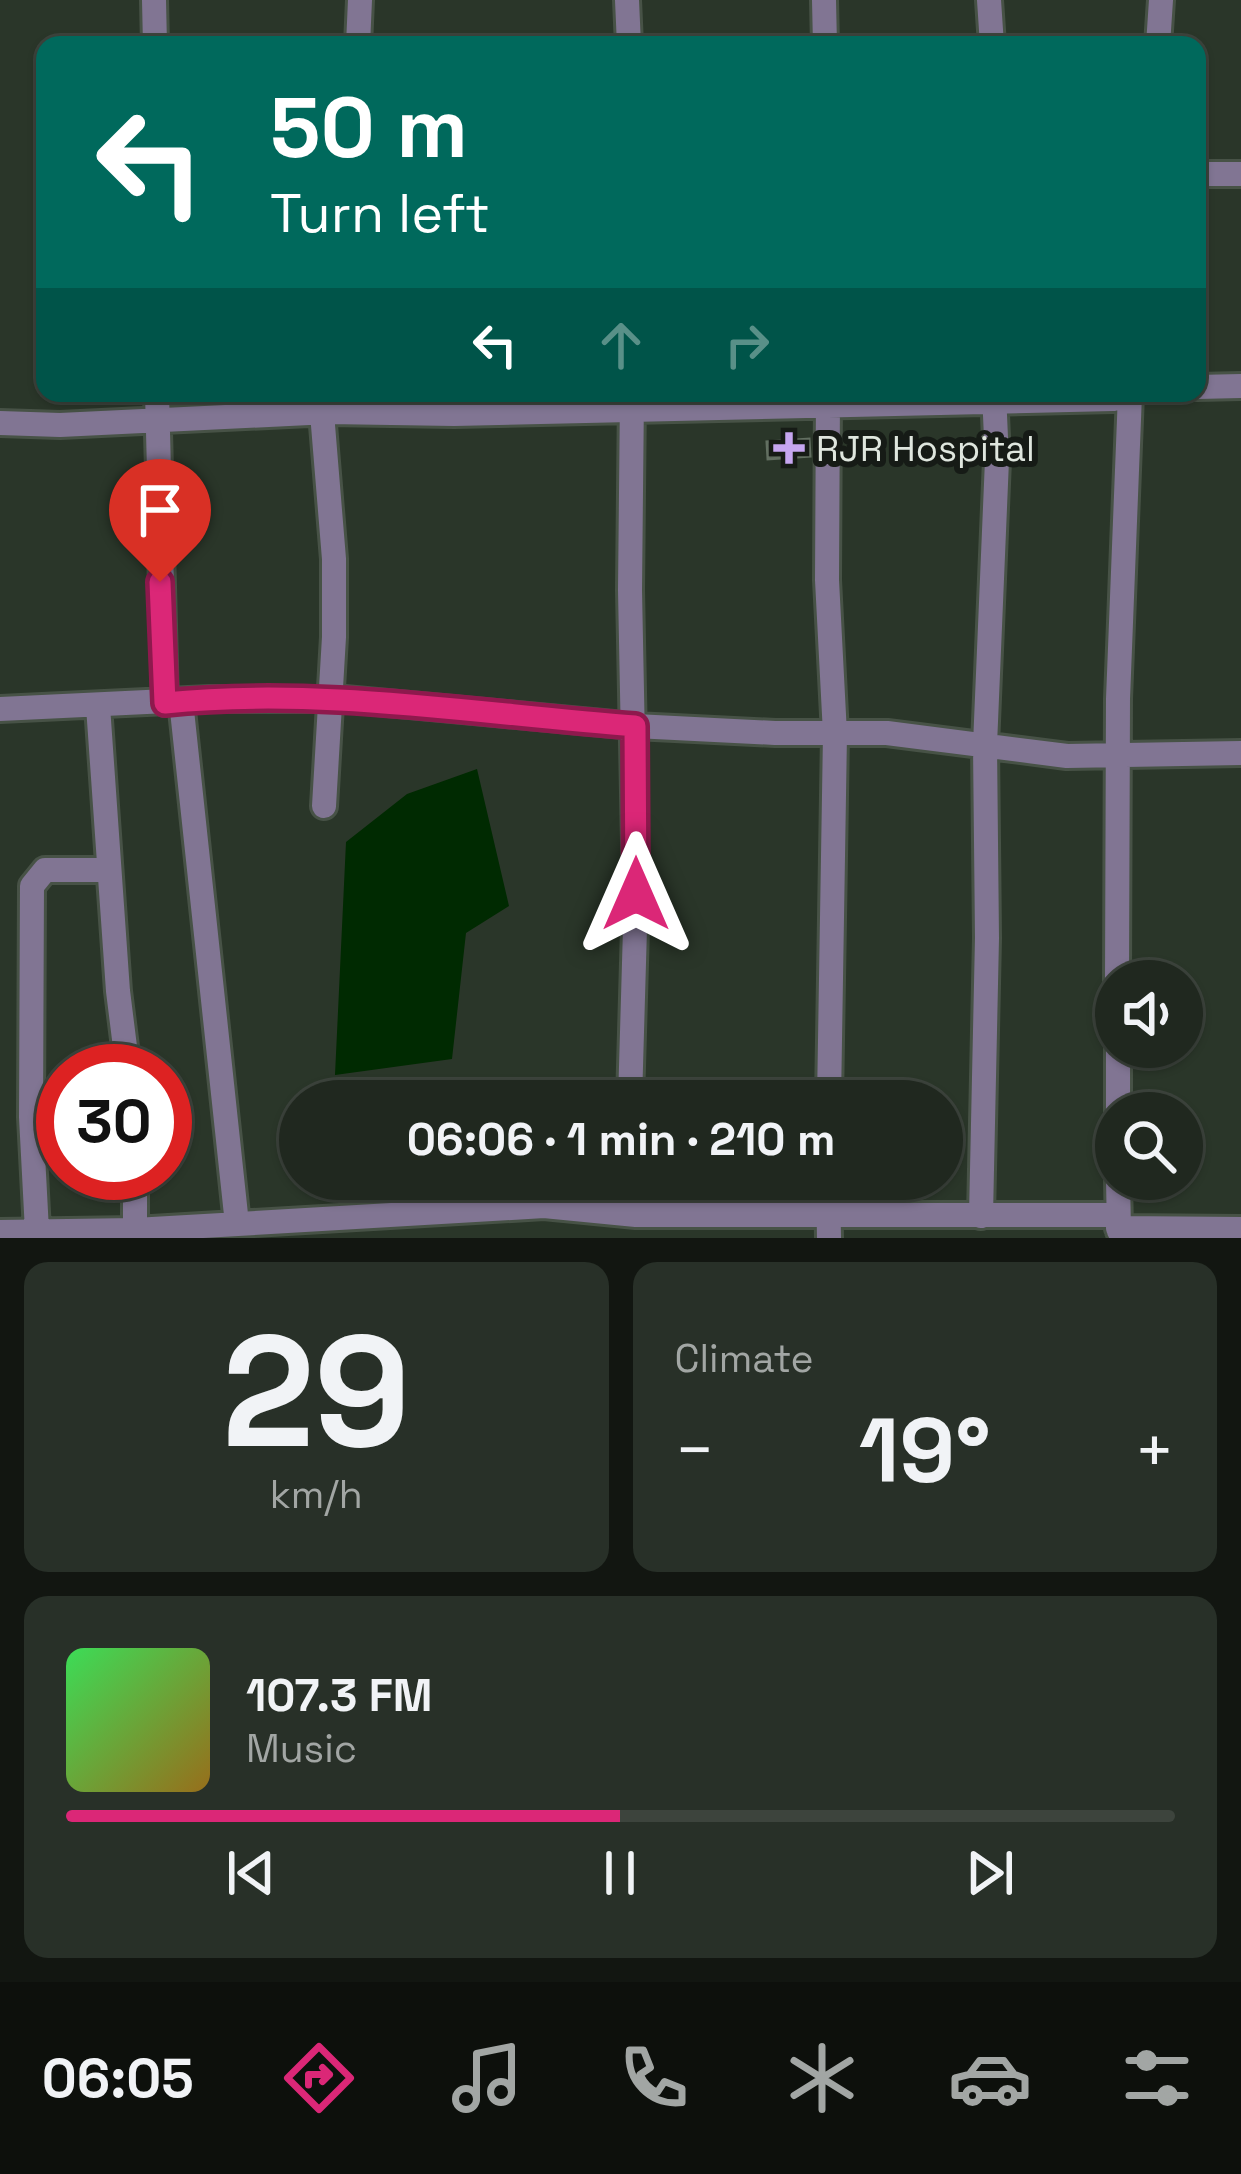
<!DOCTYPE html>
<meta charset="utf-8">
<style>
body{margin:0;font-family:"Space Grotesk",sans-serif;background:#283028;color:#f1f3f6;height:100vh;display:flex;flex-direction:column;font-size:45px;white-space:nowrap}
*{box-sizing:border-box;margin:0}
p{font-size:39px;color:#a2a6a4}
.icon{flex:none;width:66px;height:66px;fill:none;stroke:currentColor;stroke-width:2;stroke-linecap:round;stroke-linejoin:round}
.map{position:relative;height:1238px;overflow:hidden}
.drawer{display:flex;flex-direction:column;gap:24px;padding:24px;background:#121611;flex:1}
.drawer>*{flex:none}
.hud{position:absolute;left:36px;top:36px;width:1170px;height:366px;border-radius:24px;box-shadow:0 3px 9px #0004,0 0 0 3px #3d443d;background:#00695c;color:#fff;overflow:hidden}
.tools{position:absolute;left:1095px;top:960px;display:grid;gap:24px}
.tools a{display:grid;place-items:center;width:108px;height:108px;border-radius:50%;background:#20281f;box-shadow:0 3px 9px #0004,0 0 0 3px #3d443d;font-size:60px}
.speed{position:absolute;left:36px;top:1044px;display:flex;gap:24px;font-size:60px;font-weight:700;text-align:center}
.speed>*{display:grid;place-content:center;width:156px;height:156px;border-radius:50%;background:#20281f;box-shadow:0 3px 9px #0004,0 0 0 3px #3d443d;line-height:1}
.speed .limit{border:18px solid #d22;background:#fff;color:#111}
.pin{position:absolute;display:grid;place-items:center;width:102px;height:102px;color:#fff;margin:-123px -51px;border-radius:50% 50% 50% 0;rotate:-45deg;box-shadow:0 0 12px #0007}
.pin .icon{rotate:45deg}
.me{position:absolute;width:132px;margin:-66px;rotate:0deg;stroke-linejoin:round;filter:drop-shadow(0 0 9px #0008)}
.turn{display:flex;align-items:center;gap:42px;height:252px;padding:0 36px;font-size:54px}
.turn .icon{width:156px;height:156px;stroke-width:2.5}
.turn b{display:block;font-size:84px;line-height:102px}
.lanes{display:flex;align-items:center;height:114px;padding:0 36px;background:#0003;justify-content:center;gap:60px;direction:ltr}
.lanes .off{opacity:.35}
.big{font-size:90px;font-weight:700;line-height:1.1}
.drawer .card{flex:1;display:flex;flex-direction:column;justify-content:center;gap:18px;min-width:0;padding:0 42px;border-radius:24px;background:#283028}
.drawer .dial{align-items:center;gap:0}
.dial b{font-size:156px;line-height:1}
.song{display:flex;align-items:center;gap:36px}
.cover{width:144px;height:144px;border-radius:18px;background:linear-gradient(135deg,hsl(130 70% 55%),hsl(40 70% 35%))}
.played{height:12px;border-radius:6px;background:linear-gradient(90deg,#db2777 50%,#3d443d 50%)}
.keys{display:flex;justify-content:space-around;direction:ltr}
.heat{display:flex;justify-content:space-between;align-items:center;font-size:66px;direction:ltr}
.drawer .tiles{flex:1;display:grid;gap:24px;grid-template-columns:1fr 1fr}
.card:last-child{grid-column:span 2}
.trip{position:absolute;left:279px;top:1080px;width:684px;height:120px;border-radius:60px;background:#20281f;box-shadow:0 3px 9px #0004,0 0 0 3px #3d443d;font-weight:700;line-height:120px;text-align:center}
.menu{display:flex;height:192px;justify-content:space-around;align-items:center;background:#0d100c;color:#a2a6a4}
.menu .icon{width:84px;height:84px}
.menu .active{color:#db2777}
.menu b{font-size:54px;color:#f1f3f6}
.map>svg:first-child{display:block}
.water{fill:#002a01}
.building{fill:#4c594b;stroke:#626f61;stroke-width:3}
.lines{fill:none;stroke-linecap:round;stroke-linejoin:round}
.minor-casing{stroke:#475246;stroke-width:30}
.minor{stroke:#817593;stroke-width:24}
.route-casing{stroke:#8e194d;stroke-width:30}
.route{stroke:#db2777;stroke-width:21}
.poi-dot{fill:#c6a6f0;stroke:#161b16;stroke-width:4.5}
.labels{text-anchor:middle;stroke-width:12;stroke-linejoin:round;paint-order:stroke}
.poi-label{font-size:36px;fill:#dfe6de;stroke:#161b16;text-anchor:start}
</style>
<div class="map">
<svg width="1241" height="1238" viewBox="0 0 1241 1238">
<rect width="100%" height="100%" fill="#2a3629"/>
<path class="water" d="M477 769 509 906 466 933 452 1059 335 1075 346 842 407 794Z"/>
<path class="building" d="M809 439 810 456 768 459 767 442Z"/>
<g class="lines">
<defs>
<path id="minor" d="M154 0 155 45
M627 0 629 45
M824 0 825 45
M989 0 992 45
M358 45 360 0
M1158 45 1161 0
M1197 174H1241
M1197 387 1241 386
M157 393 165 703
M828 395 827 580 835 734 829 1101
M322 413 334 559V637L324 806
M0 423 60 425 329 412 454 414 1113 399 1132 393
M181 701 237 1224
M98 706 118 991 128 1071
M0 709 209 699H345L635 726 775 733H887L1067 756 1241 753
M1117 981 1118 699 1130 394
M1118 1047V1113
M630 1101 636 894 630 590 632 395
M135 1173V1230
M634 1179 636 1215
M828 1179 829 1238
M1118 1179 1119 1231
M981 1216 987 938 985 745 997 460 994 393
M1118 1228 1241 1229
M37 1231 31 1117 32 886 45 870H109
M0 1232 135 1230 544 1206 636 1215H1118"/>
</defs>
<use href="#minor" class="minor-casing"/>
<use href="#minor" class="minor"/>
</g>
<g class="lines">
<defs>
<path id="route" d="M160 582 165 703C322 687 478 714 635 726L636 894"/>
</defs>
<use href="#route" class="route-casing"/>
<use href="#route" class="route"/>
</g>
<path class="poi-dot" d="M783 430h12v12h12v12h-12v12h-12v-12h-12v-12h12z"/>
<g class="labels">
<g class="poi-label">
<text x="816" y="461">RJR Hospital</text>
</g>
</g>
</svg>
<div class="tools">
<a><svg class="icon" aria-label="sound" viewBox="0 0 24 24"><path d="M4 9h4l5-4v14l-5-4H4zM17 9q2 3 0 6"/></svg></a>
<a><svg class="icon" aria-label="search" viewBox="0 0 24 24"><circle cx="10" cy="10" r="6"/><path d="M15 15l6 6"/></svg></a>
</div>
<div class="speed"><div class="limit">30</div></div>
<div class="pin" style="left:160px;top:582px;background:#d93025"><svg class="icon" aria-label="arrive" viewBox="0 0 24 24"><path d="M6 21V4h12l-3 4 3 4H6"/></svg></div>
<svg class="me" style="left:636px;top:894px" viewBox="-20 -20 40 40"><path d="M0-17L14 15 0 8-14 15z" fill="#db2777" stroke="#fff" stroke-width="4"/></svg>
<div class="trip">06:06 · 1 min · 210 m</div>
<div class="hud">
<div class="turn"><svg class="icon" aria-label="left" viewBox="0 0 24 24"><path d="M17 20v-9H6M10 6l-5 5 5 5"/></svg><div><b>50 m</b>Turn left</div></div>
<div class="lanes"><svg class="icon" aria-label="left" viewBox="0 0 24 24"><path d="M17 20v-9H6M10 6l-5 5 5 5"/></svg><svg class="icon off" aria-label="ahead" viewBox="0 0 24 24"><path d="M12 20V5M6 11l6-6 6 6"/></svg><svg class="icon off" aria-label="right" viewBox="0 0 24 24"><path d="M7 20v-9h11M14 6l5 5-5 5"/></svg></div>
</div>
</div>
<section class="drawer">
<div class="tiles">
<div class="card dial"><b>29</b><p>km/h</p></div>
<div class="card"><p>Climate</p>
<div class="heat"><a>−</a><b class="big">19°</b><a>+</a></div>
</div>
<div class="card">
<div class="song"><i class="cover"></i><div><b>107.3 FM</b><p>Music</p></div></div>
<div class="played"></div>
<div class="keys"><svg class="icon" aria-label="previous" viewBox="0 0 24 24"><path d="M18 5L8 12l10 7zM5 5v14"/></svg><svg class="icon" aria-label="pause" viewBox="0 0 24 24"><path d="M8 5v14M16 5v14"/></svg><svg class="icon" aria-label="next" viewBox="0 0 24 24"><path d="M6 5l10 7-10 7zM19 5v14"/></svg></div>
</div>
</div>
</section>
<nav class="menu">
<b>06:05</b>
<svg class="icon active" aria-label="directions" viewBox="0 0 24 24"><path d="M12 3l9 9-9 9-9-9zM9 14v-3h6M13 9l2 2-2 2"/></svg>
<svg class="icon" aria-label="music" viewBox="0 0 24 24"><path d="M9 18V5l10-2v13"/><circle cx="6" cy="18" r="3"/><circle cx="16" cy="16" r="3"/></svg>
<svg class="icon" aria-label="phone" viewBox="0 0 24 24"><path d="M5 4h4l2 5-3 2q2 4 5 5l2-3 5 2v4C11 20 4 13 5 4z"/></svg>
<svg class="icon" aria-label="climate" viewBox="0 0 24 24"><path d="M12 3v18M4 7l16 10M4 17L20 7"/></svg>
<svg class="icon" aria-label="car" viewBox="0 0 24 24"><path d="M5 17H2v-5l4-1 3-4h7l3 4 3 1v5h-3M9 17h6M6 11h13"/><circle cx="7" cy="17" r="2"/><circle cx="17" cy="17" r="2"/></svg>
<svg class="icon" aria-label="filters" viewBox="0 0 24 24"><path d="M4 7h16M4 17h16"/><circle cx="9" cy="7" r="2"/><circle cx="15" cy="17" r="2"/></svg>
</nav>
